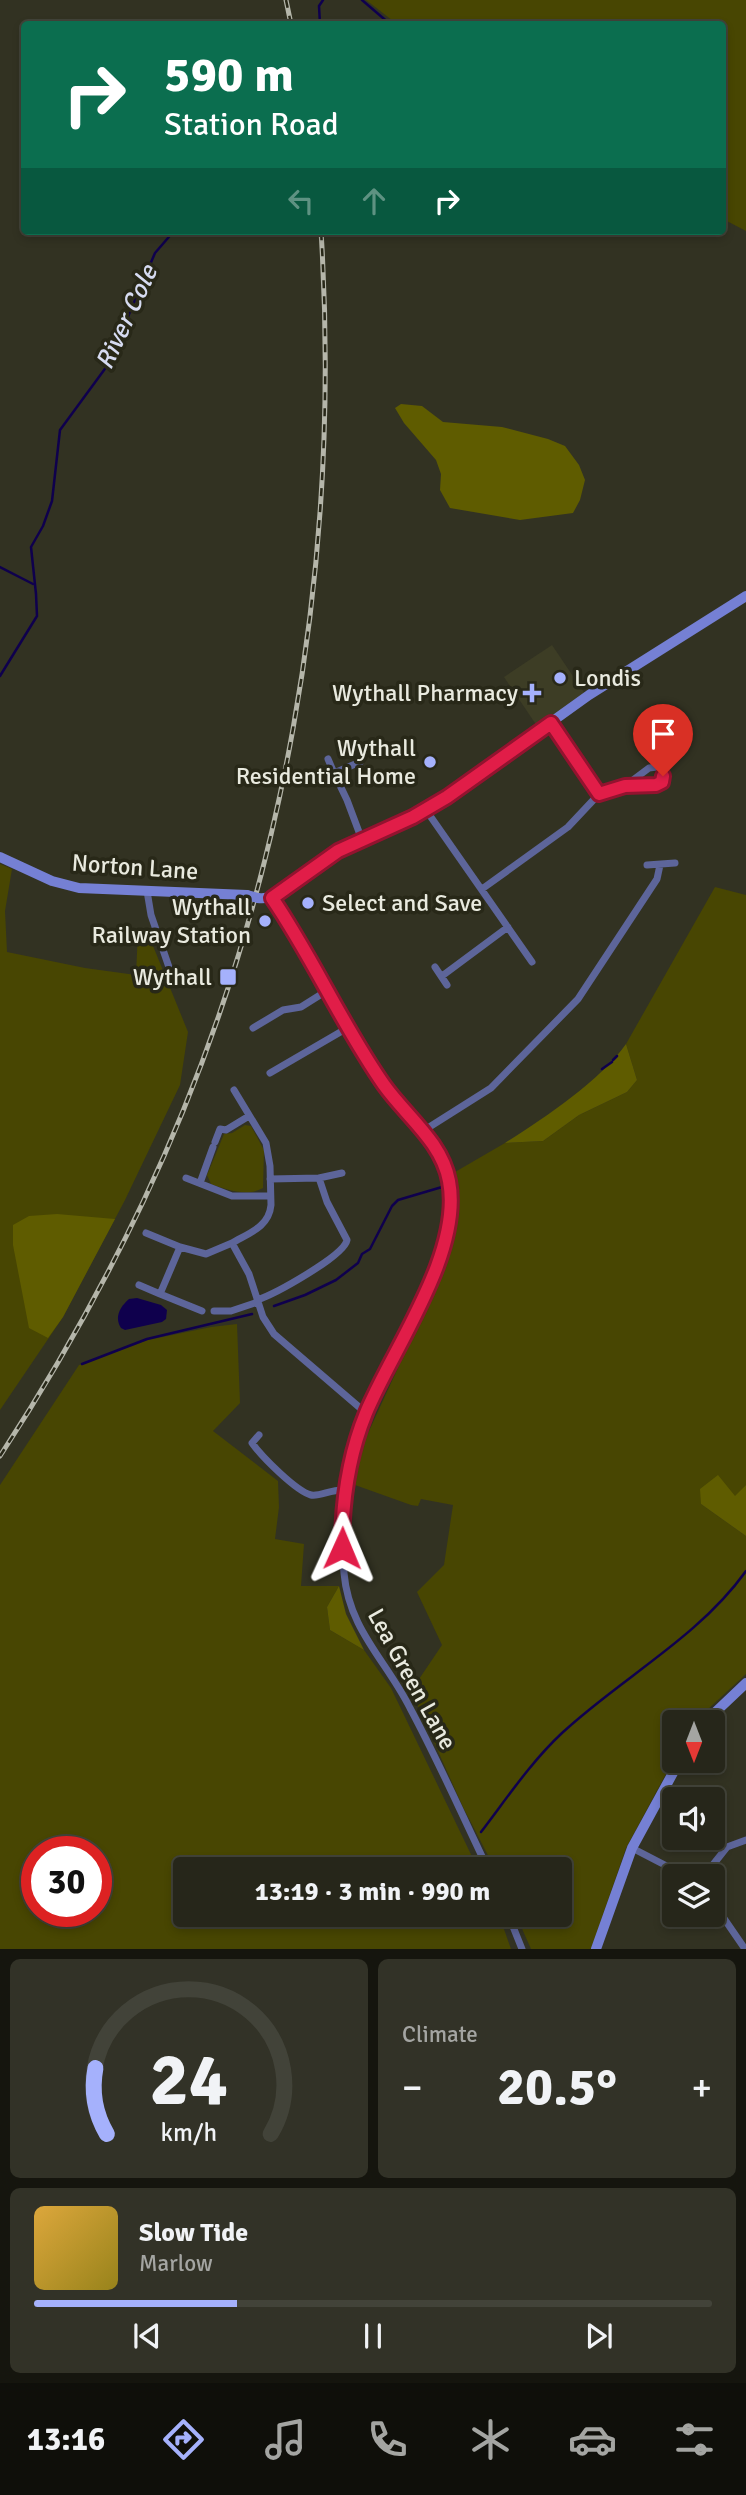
<!DOCTYPE html>
<meta charset="utf-8">
<style>
body{margin:0;font-family:Signika,sans-serif;background:#323227;color:#f1f3f6;height:100vh;display:flex;flex-direction:column;font-size:26px;white-space:nowrap}
*{box-sizing:border-box;margin:0}
p{font-size:23px;color:#a4a5a2}
.icon{flex:none;width:38px;height:38px;fill:none;stroke:currentColor;stroke-width:2;stroke-linecap:round;stroke-linejoin:round}
.map{position:relative;height:1949px;overflow:hidden}
.panel{display:flex;flex-direction:column;gap:10px;padding:10px;background:#15150e;flex:1}
.panel>*{flex:none}
.guide{position:absolute;left:21px;top:21px;width:705px;height:214px;border-radius:7px;box-shadow:0 4px 10px #0003,0 0 0 2px #424339;background:#0b6e4f;color:#fff;overflow:hidden}
.needle{width:46px;rotate:180deg}
.controls{position:absolute;left:662px;top:1710px;display:grid;gap:14px}
.controls a{display:grid;place-items:center;width:63px;height:63px;border-radius:7px;background:#26261a;box-shadow:0 4px 10px #0003,0 0 0 2px #424339;font-size:35px}
.speed{position:absolute;left:21px;top:1836px;display:flex;gap:14px;font-size:35px;font-weight:700;text-align:center}
.speed>*{display:grid;place-content:center;width:91px;height:91px;border-radius:50%;background:#26261a;box-shadow:0 4px 10px #0003,0 0 0 2px #424339;line-height:1}
.speed .limit{border:10px solid #d22;background:#fff;color:#111}
.pin{position:absolute;display:grid;place-items:center;width:60px;height:60px;color:#fff;margin:-72px -30px;border-radius:50% 50% 50% 0;rotate:-45deg;box-shadow:0 0 7px #0007}
.pin .icon{rotate:45deg}
.me{position:absolute;width:77px;margin:-38px;rotate:1deg;stroke-linejoin:round;filter:drop-shadow(0 0 5px #0008)}
.turn{display:flex;align-items:center;gap:24px;height:147px;padding:0 28px;font-size:32px}
.turn .icon{width:91px;height:91px;stroke-width:2.5}
.turn b{display:block;font-size:49px;line-height:60px}
.lanes{display:flex;align-items:center;height:66px;padding:0 28px;background:#0003;justify-content:center;gap:35px;direction:ltr}
.lanes .off{opacity:.35}
.big{font-size:52px;font-weight:700;line-height:1.1}
.panel .tile{flex:1;display:flex;flex-direction:column;justify-content:center;gap:10px;min-width:0;padding:0 24px;border-radius:10px;background:#323227}
.panel .dial{align-items:center;gap:0}
.dial svg{height:182px;overflow:visible;fill:none;stroke:#424339;stroke-width:7;stroke-linecap:round;text-anchor:middle}
.dial text{fill:#f1f3f6;stroke:none}
.song{display:flex;align-items:center;gap:21px}
.cover{width:84px;height:84px;border-radius:10px;background:linear-gradient(135deg,hsl(40 70% 55%),hsl(50 70% 35%))}
.played{height:7px;border-radius:4px;background:linear-gradient(90deg,#a5b1fc 30%,#424339 30%)}
.keys{display:flex;justify-content:space-around;direction:ltr}
.heat{display:flex;justify-content:space-between;align-items:center;font-size:38px;direction:ltr}
.panel .tiles{flex:1;display:grid;gap:10px;grid-template-columns:1fr 1fr}
.tile:last-child{grid-column:span 2}
.trip{position:absolute;left:173px;top:1857px;width:399px;height:70px;border-radius:7px;background:#26261a;box-shadow:0 4px 10px #0003,0 0 0 2px #424339;font-weight:700;line-height:70px;text-align:center}
.tabs{display:flex;height:112px;justify-content:space-around;align-items:center;background:#0f0f0a;color:#a4a5a2}
.tabs .icon{width:49px;height:49px}
.tabs .on{color:#a5b1fc}
.tabs b{font-size:32px;color:#f1f3f6}
.map>svg:first-child{display:block}
.built{fill:#3d3d25}
.green{fill:#484602;fill-rule:evenodd}
.forest{fill:#5f5c00}
.water{fill:#0f004d}
.lines{fill:none;stroke-linecap:round;stroke-linejoin:round}
.stream{stroke:#0f004d;stroke-width:2.5}
.street{stroke:#5d659a;stroke-width:7}
.secondary{stroke:#7580d4;stroke-width:10}
.rail-casing{stroke:#b5b6aa;stroke-width:5}
.rail{stroke:#282818;stroke-width:2.5;stroke-dasharray:8;stroke-linecap:butt}
.secondary-bridge{stroke:#7580d4;stroke-width:10}
.route-casing{stroke:#92132f;stroke-width:18}
.route{stroke:#e11d48;stroke-width:12}
.poi-dot{fill:#a5b1fc;stroke:#282818;stroke-width:2.5}
.labels{text-anchor:middle;stroke-width:7;stroke-linejoin:round;paint-order:stroke}
.poi-label{font-size:24px;fill:#e9eadf;stroke:#282818;text-anchor:end}
.street-label{font-size:24px;fill:#e9eadf;stroke:#282818}
.water-label{font-size:26px;font-style:italic;fill:#d6dbf1;stroke:#282818}
</style>
<div class="map">
<svg width="746" height="1949" viewBox="0 0 746 1949">
<rect width="100%" height="100%" fill="#323222"/>
<path class="built" d="M552 645 585 694 537 726 504 677Z"/>
<path class="green" d="M366 0H746V231L723 219V24H397Z
M0 864 12 869 5 911 7 952 85 968 136 975 138 931 149 936 188 1032 180 1085 125 1200 63 1317 0 1410Z
M715 887 746 895V1485L736 1497 701 1504 746 1536V1674L706 1711 699 1722H674V1759L626 1848 591 1949H531L516 1915 560 1914V1869H495L463 1807 411 1691 442 1645 417 1592 444 1565 453 1505 421 1499 418 1506 411 1505 355 1485 363 1444 419 1322 451 1244 457 1202 455 1172 505 1143 543 1141 579 1115 627 1092 637 1080 626 1044Z
M245 1125 251 1126 264 1150 263 1188C247 1197 227 1190 211 1184L207 1175 224 1134 232 1133Z
M237 1324 240 1403 213 1431 278 1481 279 1507 275 1539 304 1544 301 1586H339L327 1607 330 1630 364 1650 391 1688 478 1869H186V1914L499 1915 511 1949H0V1485L79 1365 148 1340 211 1327ZM37 1852H96V1911H37Z"/>
<path class="forest" d="M401 404 422 406 443 422 502 427 548 439 565 446 579 465 585 480 580 500 573 513 520 520 450 508 440 490 441 474 436 460 404 423 395 408Z
M626 1044 637 1080 627 1092 579 1115 543 1141 505 1143C543 1119 600 1081 626 1044Z
M57 1214 115 1219 63 1317 48 1338 29 1328 13 1245V1225L29 1216Z
M718 1475 735 1496 746 1485V1536L701 1504 700 1489Z
M339 1586 346 1614 364 1650 330 1630 327 1607Z"/>
<path class="water" d="M137 1298 161 1305 167 1310 166 1319 162 1322 125 1330 121 1328C114 1317 120 1307 129 1299Z"/>
<g class="lines">
<path class="stream" d="M362 0 390 24
M320 24 319 6 323 0
M0 567 33 584
M0 676 37 616 36 594 31 547 43 526 52 501 60 430 107 366 155 253 174 231
M613 1060 617 1056
M602 1069 612 1062
M274 1306 305 1295 336 1280 358 1263 362 1254 370 1249 392 1206 398 1200 442 1187
M82 1364 147 1339 252 1314
M481 1832C507 1798 531 1762 562 1733 621 1678 698 1638 746 1571"/>
<path class="street" d="M328 759 334 773
M360 762 334 773 347 800 362 840
M599 794 625 786 656 785 662 782V771L657 767 649 768 625 786
M426 810 532 962
M647 865 675 863
M482 889 568 827 599 794 551 724
M147 891 151 915 171 973
M272 898C314 957 343 1024 383 1084 405 1116 443 1142 449 1182 461 1256 392 1348 366 1414 345 1465 338 1518 344 1573 349 1630 386 1660 410 1708 438 1760 462 1815 488 1869
M435 967 447 985
M442 976 508 927
M253 1028 283 1010 301 1007 328 990
M270 1073 349 1027
M234 1090 266 1143 270 1166 271 1205C269 1227 249 1233 232 1243L249 1274 263 1317 274 1334 366 1413
M423 1131 491 1088 578 999 657 879 660 865
M215 1142 220 1129 226 1130 249 1116
M186 1178 232 1196H270
M319 1178 342 1173
M200 1183 213 1147
M146 1233 180 1247
M139 1285 160 1294
M257 1300C275 1294 344 1256 347 1240L327 1202 319 1178 270 1179
M202 1311 160 1294 180 1247 206 1254 232 1243
M214 1311H231L258 1302
M259 1435 252 1443C262 1457 296 1491 311 1495 319 1497 332 1489 344 1490
M632 1848 686 1876
M704 1876 727 1847 746 1840
M712 1901 745 1949
M508 1914 522 1949"/>
<path class="secondary" d="M0 857 52 881 79 888 247 895
M258 898C278 902 304 872 321 861 360 836 407 822 447 797L589 695 746 596
M705 1722 746 1683
M596 1949 632 1848 680 1760"/>
<defs>
<path id="rail" d="M286 0 291 24
M0 1456C53 1375 101 1290 143 1202 285 902 342 562 321 231"/>
</defs>
<use href="#rail" class="rail-casing"/>
<use href="#rail" class="rail"/>
<path class="secondary-bridge" d="M247 895 258 898"/>
</g>
<g class="lines">
<defs>
<path id="route" d="M342 1548C342 1501 348 1457 366 1413 393 1348 463 1253 449 1181 442 1142 406 1116 384 1085 342 1025 313 958 272 898L338 851 413 817 447 797 551 723 599 794 625 786 656 785 662 782 663 776"/>
</defs>
<use href="#route" class="route-casing"/>
<use href="#route" class="route"/>
</g>
<g class="poi-dot">
<circle cx="560" cy="678" r="7"/>
<path d="M528.5 682.5h7v7h7v7h-7v7h-7v-7h-7v-7h7z"/>
<circle cx="430" cy="762" r="7"/>
<circle cx="308" cy="903" r="7"/>
<circle cx="265" cy="921" r="7"/>
<rect x="219" y="968" width="18" height="18" rx="3.5"/>
</g>
<g class="labels">
<g class="poi-label">
<text x="574" y="686" text-anchor="start">Londis</text>
<text x="518" y="701">Wythall Pharmacy</text>
<text x="416" y="756">Wythall<tspan x="416" dy="28">Residential Home</tspan></text>
<text x="322" y="911" text-anchor="start">Select and Save</text>
<text x="251" y="915">Wythall<tspan x="251" dy="28">Railway Station</tspan></text>
<text x="212" y="985">Wythall</text>
</g>
<g class="street-label">
<text transform="translate(135 867) rotate(4)" y="8">Norton Lane</text>
<text transform="translate(412 1679) rotate(61)" y="8">Lea Green Lane</text>
</g>
<g class="water-label">
<text transform="translate(126 317) rotate(-65)" y="9">River Cole</text>
</g>
</g>
</svg>
<div class="controls">
<a><svg class="needle" viewBox="-14 -14 28 28"><path d="M0-13l5 13h-10z" fill="#e53935"/><path d="M0 13l5-13h-10z" fill="#a4a5a2"/></svg></a>
<a><svg class="icon" aria-label="sound" viewBox="0 0 24 24"><path d="M4 9h4l5-4v14l-5-4H4zM17 9q2 3 0 6"/></svg></a>
<a><svg class="icon" aria-label="layers" viewBox="0 0 24 24"><path d="M12 4l9 5-9 5-9-5zM3 14l9 5 9-5"/></svg></a>
</div>
<div class="speed"><div class="limit">30</div></div>
<div class="pin" style="left:663px;top:776px;background:#d93025"><svg class="icon" aria-label="arrive" viewBox="0 0 24 24"><path d="M6 21V4h12l-3 4 3 4H6"/></svg></div>
<svg class="me" style="left:342px;top:1548px" viewBox="-20 -20 40 40"><path d="M0-17L14 15 0 8-14 15z" fill="#e11d48" stroke="#fff" stroke-width="4"/></svg>
<div class="trip">13:19 · 3 min · 990 m</div>
<div class="guide">
<div class="turn"><svg class="icon" aria-label="right" viewBox="0 0 24 24"><path d="M7 20v-9h11M14 6l5 5-5 5"/></svg><div><b>590 m</b>Station Road</div></div>
<div class="lanes"><svg class="icon off" aria-label="left" viewBox="0 0 24 24"><path d="M17 20v-9H6M10 6l-5 5 5 5"/></svg><svg class="icon off" aria-label="ahead" viewBox="0 0 24 24"><path d="M12 20V5M6 11l6-6 6 6"/></svg><svg class="icon" aria-label="right" viewBox="0 0 24 24"><path d="M7 20v-9h11M14 6l5 5-5 5"/></svg></div>
</div>
</div>
<section class="panel">
<div class="tiles">
<div class="tile dial"><svg viewBox="0 0 100 80">
<path d="M14 69A42 42 0 1 1 86 69"/>
<path d="M14 69A42 42 0 0 1 9 40" stroke="#a5b1fc"/>
<text x="50" y="56" font-size="32" font-weight="700">24</text>
<text x="50" y="72" font-size="11">km/h</text>
</svg></div>
<div class="tile"><p>Climate</p>
<div class="heat"><a>−</a><b class="big">20.5°</b><a>+</a></div>
</div>
<div class="tile">
<div class="song"><i class="cover"></i><div><b>Slow Tide</b><p>Marlow</p></div></div>
<div class="played"></div>
<div class="keys"><svg class="icon" aria-label="previous" viewBox="0 0 24 24"><path d="M18 5L8 12l10 7zM5 5v14"/></svg><svg class="icon" aria-label="pause" viewBox="0 0 24 24"><path d="M8 5v14M16 5v14"/></svg><svg class="icon" aria-label="next" viewBox="0 0 24 24"><path d="M6 5l10 7-10 7zM19 5v14"/></svg></div>
</div>
</div>
</section>
<nav class="tabs">
<b>13:16</b>
<svg class="icon on" aria-label="directions" viewBox="0 0 24 24"><path d="M12 3l9 9-9 9-9-9zM9 14v-3h6M13 9l2 2-2 2"/></svg>
<svg class="icon" aria-label="music" viewBox="0 0 24 24"><path d="M9 18V5l10-2v13"/><circle cx="6" cy="18" r="3"/><circle cx="16" cy="16" r="3"/></svg>
<svg class="icon" aria-label="phone" viewBox="0 0 24 24"><path d="M5 4h4l2 5-3 2q2 4 5 5l2-3 5 2v4C11 20 4 13 5 4z"/></svg>
<svg class="icon" aria-label="climate" viewBox="0 0 24 24"><path d="M12 3v18M4 7l16 10M4 17L20 7"/></svg>
<svg class="icon" aria-label="car" viewBox="0 0 24 24"><path d="M5 17H2v-5l4-1 3-4h7l3 4 3 1v5h-3M9 17h6M6 11h13"/><circle cx="7" cy="17" r="2"/><circle cx="17" cy="17" r="2"/></svg>
<svg class="icon" aria-label="filters" viewBox="0 0 24 24"><path d="M4 7h16M4 17h16"/><circle cx="9" cy="7" r="2"/><circle cx="15" cy="17" r="2"/></svg>
</nav>
